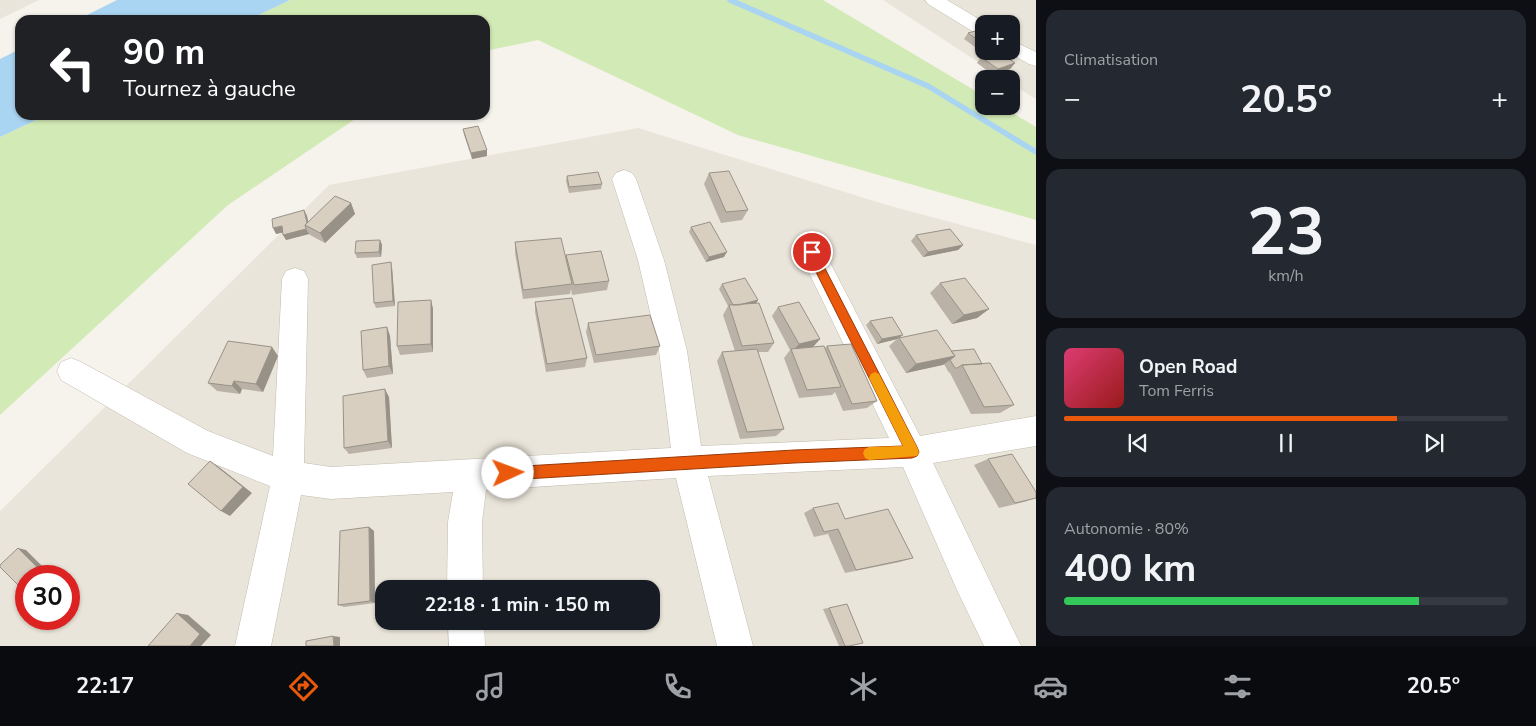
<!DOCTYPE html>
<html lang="fr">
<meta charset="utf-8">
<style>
body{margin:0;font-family:"Nunito Sans",sans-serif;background:#242831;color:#f1f3f6;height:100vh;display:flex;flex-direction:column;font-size:19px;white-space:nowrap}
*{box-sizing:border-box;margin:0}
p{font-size:16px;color:#9ea1a6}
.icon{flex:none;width:28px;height:28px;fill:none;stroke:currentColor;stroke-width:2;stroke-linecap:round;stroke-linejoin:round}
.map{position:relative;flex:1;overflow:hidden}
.sheet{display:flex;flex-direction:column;gap:10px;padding:10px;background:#0d0f14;width:500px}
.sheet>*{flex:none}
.hud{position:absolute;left:15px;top:15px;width:475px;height:105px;border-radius:15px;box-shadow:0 1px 4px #0004;background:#202124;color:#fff;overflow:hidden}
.buttons{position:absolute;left:975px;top:15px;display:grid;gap:10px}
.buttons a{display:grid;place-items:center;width:45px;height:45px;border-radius:10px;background:#171b24;box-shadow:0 1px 4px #0004;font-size:25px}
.speed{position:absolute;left:15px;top:565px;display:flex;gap:10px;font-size:25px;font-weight:700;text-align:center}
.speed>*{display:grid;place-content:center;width:65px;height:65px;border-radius:50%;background:#171b24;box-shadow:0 1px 4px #0004;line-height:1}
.speed .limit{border:8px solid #d22;background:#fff;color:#111}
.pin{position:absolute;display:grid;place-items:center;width:42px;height:42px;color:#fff;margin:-21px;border:2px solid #fff;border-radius:50%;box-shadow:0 1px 5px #0007}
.me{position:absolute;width:55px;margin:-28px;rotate:88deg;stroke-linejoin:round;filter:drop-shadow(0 0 4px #0008)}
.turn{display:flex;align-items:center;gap:18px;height:105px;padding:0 25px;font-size:22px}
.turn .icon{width:65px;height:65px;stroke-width:2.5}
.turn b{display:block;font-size:35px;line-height:42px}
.big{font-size:38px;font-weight:700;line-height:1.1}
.sheet .tile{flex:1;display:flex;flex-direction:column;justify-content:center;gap:8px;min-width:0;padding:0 18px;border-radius:15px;background:#242831}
.sheet .dial{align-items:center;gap:0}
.dial b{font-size:65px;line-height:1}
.song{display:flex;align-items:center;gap:15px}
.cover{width:60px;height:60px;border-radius:8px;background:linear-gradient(135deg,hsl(340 70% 55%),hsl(0 70% 35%))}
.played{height:5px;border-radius:2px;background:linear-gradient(90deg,#ea580c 75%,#363941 75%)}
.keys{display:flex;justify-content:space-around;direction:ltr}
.heat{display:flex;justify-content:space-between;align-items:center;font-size:28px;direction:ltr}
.charge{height:8px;border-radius:4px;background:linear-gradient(90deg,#34c759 80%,#363941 0)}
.trip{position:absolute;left:375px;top:580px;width:285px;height:50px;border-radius:15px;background:#171b24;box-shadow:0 1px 4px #0004;font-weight:700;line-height:50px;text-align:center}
.tab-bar{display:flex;height:80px;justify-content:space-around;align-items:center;background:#090b0e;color:#9ea1a6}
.tab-bar .icon{width:35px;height:35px}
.tab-bar .current{color:#ea580c}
.tab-bar b{font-size:22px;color:#f1f3f6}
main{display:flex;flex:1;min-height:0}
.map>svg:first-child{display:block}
.residential{fill:#eae5da;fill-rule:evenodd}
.green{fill:#d2eab5}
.water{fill:#a9d4f2}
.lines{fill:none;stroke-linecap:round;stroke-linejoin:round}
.stream{stroke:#a9d4f2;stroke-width:5.5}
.minor-casing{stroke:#c2bbae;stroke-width:1}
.minor{fill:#fff;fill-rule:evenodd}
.wall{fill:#bab2a6}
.shaded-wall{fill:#979187}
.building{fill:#d8cfc1;stroke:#979187}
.route{fill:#ea580c;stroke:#983908}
.slow{fill:#f59e0b}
</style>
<main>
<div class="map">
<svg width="1036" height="646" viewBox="0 0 1036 646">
<rect width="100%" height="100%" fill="#f6f3ec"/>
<path class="residential" d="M0 0H39L0 19Z
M883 0H1036V99L1011 84V79H1004ZM984 24H1011V51H984Z
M638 128 887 205 1036 245V646H0V511L329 185ZM26 576H69V619H26ZM384 589H651V621H384Z"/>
<path class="green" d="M290 0H823L984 96V106H1001L1036 127V220L738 135 538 40 485 51V20H248Z
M47 115H361L228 205 0 415V137Z"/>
<path class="water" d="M117 0H290L248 20H77Z
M20 49V115H47L0 137V59Z"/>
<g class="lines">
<path class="stream" d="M730 0 928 86 1036 152"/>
<defs>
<path id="minor" d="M925 0H947L987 24H984V36L977 34 928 4Z
M1011 40 1036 52V66L1029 64 1006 51H1011Z
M624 170 632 173 636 179 664 260 687 351 701 446 889 438 799 252 803 245 812 242 821 245 920 436 1036 416V446L933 463 1021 646H984L957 590 903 467 708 476 753 646H717L676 478 486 490 482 522 483 589H447L448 522 453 492 331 499 301 495 271 646H235L270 486 187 453 61 380 57 371 61 362 71 358 81 362 208 431 273 456 282 279 286 271 295 268 304 271 308 279 304 463 331 467 671 448 659 351 638 260 612 179 616 173Z
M448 621H484L485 646H449Z"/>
</defs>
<use href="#minor" class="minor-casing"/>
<use href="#minor" class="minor"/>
</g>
<path class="wall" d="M984 29V49L979 50 964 39 968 33Z
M981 57 1015 63 1010 69 993 75 977 63Z
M463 129 487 156 472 159 464 135Z
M709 173 748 210 742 220 721 223 704 184Z
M567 176 602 184 601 189 569 193 566 181Z
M351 203 355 214 325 243 310 235 309 234 286 240 283 232 276 234 304 210 307 216 308 222Z
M691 227 724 257 706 262 689 232Z
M916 235 963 245 958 250 923 257 911 241Z
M380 240 382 245 381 257 357 258 355 253Z
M515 242 566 259V255L609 281 607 290 572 295 571 289 570 294 523 299 515 253Z
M392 267 395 306 376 308 374 303Z
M940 283 989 309 977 318 952 324 930 293Z
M722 284 758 300 756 303 774 343 768 352H758L784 429 776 436 740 439 717 361 722 352 735 351 723 315 728 306 719 289Z
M431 300 433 309V352L400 355 397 346Z
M535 302 587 358 585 367 546 372 535 312Z
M778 307 820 339 813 347 825 348 827 346 877 401 867 408 843 411 835 392 832 395 799 398 784 358 790 350 772 316Z
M870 321 903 335 900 337 951 351 982 364 1014 405 1000 413 971 414 950 373 951 372 949 373 944 364 906 373 889 346 897 339 877 344 866 325Z
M588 323 660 346 656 355 594 363 586 332Z
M387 327 390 336 393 374 367 378 363 370Z
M278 356 263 392 242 389 240 394 217 391 208 383Z
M389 397 392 448 349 454 344 448Z
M988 459 1036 492V498L1024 502 999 508 974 465Z
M813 508 845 519 913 558 900 562 845 573 828 534 814 537 804 513Z
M369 527 374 531 375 603 344 607 338 605Z
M847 604 849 646H839L823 609Z"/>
<path class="shaded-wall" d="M984 44V49L979 50Z
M1015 63 1010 69 993 75 998 69Z
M487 150V156L472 159 471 153Z
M351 203 355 214 325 243 320 233Z
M304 210 307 216 309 227 307 226Z
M282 226 285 232 276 234 273 228Z
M306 229 309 234 286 240 283 235Z
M380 240 382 245 381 257 379 252Z
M963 245 958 250 923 257 928 252Z
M727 252 724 257 706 262 709 257Z
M391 262 392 267 395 306 393 301Z
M431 300 433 309V352L431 344Z
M758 300 755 305 734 306Z
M989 309 977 318 952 324 964 315Z
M387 327 390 336 393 374 389 366Z
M903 335 897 339 877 344 882 339Z
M820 339 812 348 791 353 799 344Z
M272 347 278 356 263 392 256 384Z
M955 356 943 365 906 373 916 364Z
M234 381 242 389 240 394 232 386Z
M385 389 389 397 392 448 388 441Z
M210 461 219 467 252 493 230 516 221 511Z
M369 527 374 531 375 603 370 601Z
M18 548 26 550 52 576H42Z
M177 613 188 615 211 635 201 646H190Z
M333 636 340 637V646H334Z"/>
<path class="building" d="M983 29H984V44L968 33Z
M998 51 1015 63 998 69 981 57Z
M478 126 487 150 471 153 463 129Z
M729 171 748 210 726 212 709 173Z
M598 172 602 184 569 187 567 176Z
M335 196 351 203 320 233 305 225Z
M304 210 307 223 305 225 306 229 283 235 282 226 273 228 272 219Z
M710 222 727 252 709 257 691 227Z
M950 229 963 245 928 252 916 235Z
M561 238 572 284 523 290 515 242Z
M380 240 379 252 355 253 356 241Z
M601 251 609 281 574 285 566 255Z
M391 262 393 301 374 303 372 265Z
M745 278 758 300 739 305H733L722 284Z
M965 278 989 309 964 315 940 283Z
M572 298 587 358 547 364 535 302Z
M431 300V344L397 346 398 302Z
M799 302 820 339 799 344 778 307Z
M759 303 774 343 742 346 729 305Z
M650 315 660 346 596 355 588 323Z
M892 317 903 335 882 339 870 321Z
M387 327 389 366 363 370 361 331Z
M937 330 955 356 916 364 899 338Z
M228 341 272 347 256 384 234 381 232 386 208 383Z
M851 344 877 401 852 404 827 346Z
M824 346 841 387 807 390 791 349Z
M757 349 784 429 747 432 722 352Z
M974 349 982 364 962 365 957 368H955L950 360 955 356 951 351Z
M990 363 1014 405 984 407 962 365Z
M385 389 388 441 344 448 343 396Z
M1012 454 1036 492V498L1015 503 988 459Z
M210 461 243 487 221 511 188 484Z
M838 503 845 519 888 509 913 558 856 570 838 529 824 532 813 508Z
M369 527 370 601 338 605 340 531Z
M18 548 44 574 42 576H26V593L0 567V565Z
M847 604 863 643 849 646H845L829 608Z
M177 613 200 634 190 646H148Z
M333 636 334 646H306V641Z"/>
<path class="route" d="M812 248 815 249 917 447 919 452 917 456 912 458 794 463 508 480 503 478 501 473 503 469 508 467 794 450 903 446 806 252Z"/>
<path class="slow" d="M875 372 879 374 917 447 919 452 917 456 869 460 865 458 863 453 865 449 869 447 903 446 869 378 871 374Z"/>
</svg>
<div class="buttons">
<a>+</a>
<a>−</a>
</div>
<div class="speed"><div class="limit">30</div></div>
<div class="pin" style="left:812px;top:252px;background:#d93025"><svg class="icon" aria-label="arrive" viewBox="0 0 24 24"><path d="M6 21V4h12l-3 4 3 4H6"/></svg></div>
<svg class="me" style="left:508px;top:473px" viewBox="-20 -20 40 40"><circle r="19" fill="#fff"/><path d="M0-13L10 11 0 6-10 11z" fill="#ea580c"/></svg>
<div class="trip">22:18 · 1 min · 150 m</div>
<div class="hud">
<div class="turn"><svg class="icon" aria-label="left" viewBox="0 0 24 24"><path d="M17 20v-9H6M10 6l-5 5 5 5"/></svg><div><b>90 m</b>Tournez à gauche</div></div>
</div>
</div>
<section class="sheet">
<div class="tile"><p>Climatisation</p>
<div class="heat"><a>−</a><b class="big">20.5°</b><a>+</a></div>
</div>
<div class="tile dial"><b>23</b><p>km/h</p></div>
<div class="tile">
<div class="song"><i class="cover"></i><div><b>Open Road</b><p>Tom Ferris</p></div></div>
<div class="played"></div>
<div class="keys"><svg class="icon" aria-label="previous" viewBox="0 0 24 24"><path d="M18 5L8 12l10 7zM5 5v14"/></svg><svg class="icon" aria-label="pause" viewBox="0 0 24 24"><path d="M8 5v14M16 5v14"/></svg><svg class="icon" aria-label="next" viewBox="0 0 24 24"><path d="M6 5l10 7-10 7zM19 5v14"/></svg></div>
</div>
<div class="tile"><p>Autonomie · 80%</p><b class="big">400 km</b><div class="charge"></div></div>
</section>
</main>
<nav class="tab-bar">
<b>22:17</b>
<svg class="icon current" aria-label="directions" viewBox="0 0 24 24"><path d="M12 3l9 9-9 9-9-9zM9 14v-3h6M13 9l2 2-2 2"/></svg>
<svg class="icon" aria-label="music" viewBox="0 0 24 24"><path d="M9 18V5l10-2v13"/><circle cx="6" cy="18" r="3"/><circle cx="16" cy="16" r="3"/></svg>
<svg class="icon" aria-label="phone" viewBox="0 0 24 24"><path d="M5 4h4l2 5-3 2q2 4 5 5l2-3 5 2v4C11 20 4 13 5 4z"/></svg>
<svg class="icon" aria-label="climate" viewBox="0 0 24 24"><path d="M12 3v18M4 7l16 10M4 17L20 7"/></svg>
<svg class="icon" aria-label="car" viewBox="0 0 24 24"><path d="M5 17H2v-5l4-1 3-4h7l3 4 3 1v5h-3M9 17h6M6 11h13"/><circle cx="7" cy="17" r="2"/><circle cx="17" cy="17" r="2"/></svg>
<svg class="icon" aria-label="filters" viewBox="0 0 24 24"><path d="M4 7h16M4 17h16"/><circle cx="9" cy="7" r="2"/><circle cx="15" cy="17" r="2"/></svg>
<b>20.5°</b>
</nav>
